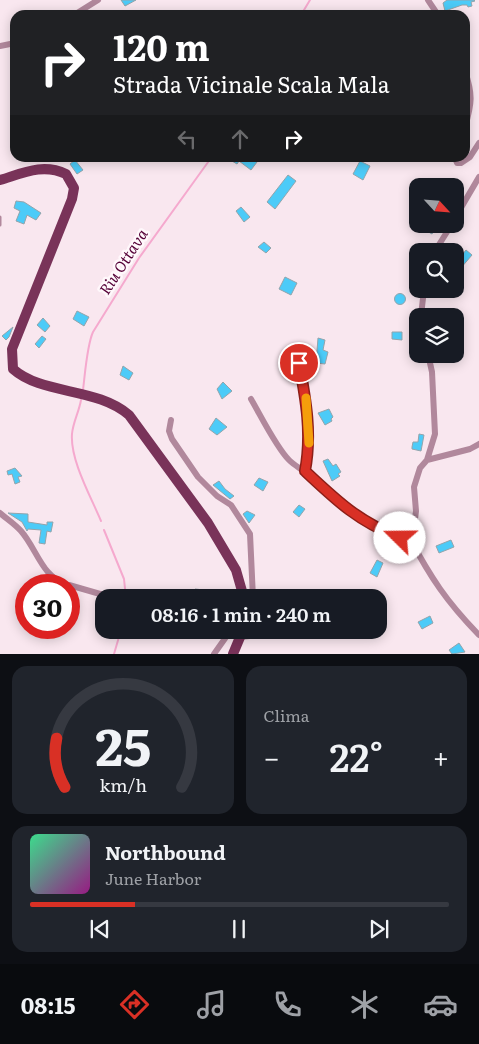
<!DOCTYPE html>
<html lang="it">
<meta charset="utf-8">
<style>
body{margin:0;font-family:Literata,serif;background:#20242c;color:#f1f3f6;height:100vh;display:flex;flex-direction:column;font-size:19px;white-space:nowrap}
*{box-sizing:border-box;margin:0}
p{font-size:16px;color:#9ea1a6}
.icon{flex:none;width:28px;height:28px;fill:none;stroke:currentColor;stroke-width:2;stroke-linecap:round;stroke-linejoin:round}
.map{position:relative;height:654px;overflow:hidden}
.drawer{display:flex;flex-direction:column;gap:12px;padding:12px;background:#0d0f14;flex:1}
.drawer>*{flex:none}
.guide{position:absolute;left:10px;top:10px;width:460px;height:152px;border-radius:15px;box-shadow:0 2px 12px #0003;background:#202124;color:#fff;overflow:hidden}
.needle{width:32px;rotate:116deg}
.controls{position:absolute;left:409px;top:178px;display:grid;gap:10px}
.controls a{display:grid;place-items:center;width:55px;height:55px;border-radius:10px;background:#171b24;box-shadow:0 2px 12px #0003;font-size:25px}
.speed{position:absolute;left:15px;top:574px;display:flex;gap:10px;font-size:25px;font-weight:700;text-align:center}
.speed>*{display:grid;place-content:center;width:65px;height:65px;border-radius:50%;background:#171b24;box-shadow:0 2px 12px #0003;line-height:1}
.speed .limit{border:8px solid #d22;background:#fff;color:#111}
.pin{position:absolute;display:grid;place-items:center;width:42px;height:42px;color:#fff;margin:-21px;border:2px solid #fff;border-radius:50%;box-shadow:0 1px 5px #0007}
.me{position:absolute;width:55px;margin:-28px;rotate:292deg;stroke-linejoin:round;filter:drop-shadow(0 0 4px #0008)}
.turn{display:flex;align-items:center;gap:18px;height:105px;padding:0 20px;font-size:22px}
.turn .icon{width:65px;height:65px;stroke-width:2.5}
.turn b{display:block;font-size:35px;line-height:42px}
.lanes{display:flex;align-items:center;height:48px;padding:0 20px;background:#0003;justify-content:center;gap:25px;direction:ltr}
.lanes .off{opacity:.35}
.big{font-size:38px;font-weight:600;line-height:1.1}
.drawer .card{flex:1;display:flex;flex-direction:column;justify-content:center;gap:8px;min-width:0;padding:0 18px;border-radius:15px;background:#20242c}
.drawer .dial{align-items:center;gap:0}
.dial svg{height:130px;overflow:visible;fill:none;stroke:#363941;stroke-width:7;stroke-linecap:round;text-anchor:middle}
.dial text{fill:#f1f3f6;stroke:none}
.song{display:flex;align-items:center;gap:15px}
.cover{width:60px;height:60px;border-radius:8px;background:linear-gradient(135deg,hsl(150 70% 55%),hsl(310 70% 35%))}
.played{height:5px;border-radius:2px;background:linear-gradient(90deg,#d93025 25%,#363941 25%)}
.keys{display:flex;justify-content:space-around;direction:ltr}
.heat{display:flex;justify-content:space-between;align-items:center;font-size:28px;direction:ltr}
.drawer .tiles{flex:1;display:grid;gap:12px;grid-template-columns:1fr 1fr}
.card:last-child{grid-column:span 2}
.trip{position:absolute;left:95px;top:589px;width:292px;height:50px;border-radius:15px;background:#171b24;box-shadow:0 2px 12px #0003;font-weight:600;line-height:50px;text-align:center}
.menu{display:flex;height:80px;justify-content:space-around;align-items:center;background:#090b0e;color:#9ea1a6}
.menu .icon{width:35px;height:35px}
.menu .current{color:#d93025}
.menu b{font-size:22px;color:#f1f3f6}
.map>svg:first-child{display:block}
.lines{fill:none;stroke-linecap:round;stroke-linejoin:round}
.stream{stroke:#f5a9ce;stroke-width:2}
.building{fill:#4ccbf8;stroke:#93a4ab}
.lane{stroke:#b1889c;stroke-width:3}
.street{stroke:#b1889c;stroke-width:6}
.primary{stroke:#793359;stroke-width:10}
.route-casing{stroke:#8d1f18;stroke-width:12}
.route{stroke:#d93025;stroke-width:9}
.slow{stroke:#f59e0b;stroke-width:9}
.labels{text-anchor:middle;stroke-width:5;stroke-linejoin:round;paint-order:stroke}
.water-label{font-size:15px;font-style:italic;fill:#550037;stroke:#fff8fb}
</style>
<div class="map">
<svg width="479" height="654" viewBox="0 0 479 654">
<rect width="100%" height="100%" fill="#f9e7ef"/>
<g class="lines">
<path class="stream" d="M301 15 310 0
M83 390C85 374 87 345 93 332L139 258 211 158
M81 400C79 412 73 422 72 434 70 460 91 497 101 521
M104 530 124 579 126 598
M114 654 121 630"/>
</g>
<path class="building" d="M121 0H136L125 6Z
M447 0H474L475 1 471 2 472 6 468 7 467 5H462L445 11 443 3Z
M227 158H260L251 170 239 161 237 164Z
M75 160 83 170 77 174 70 164Z
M360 161 370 166 363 180 353 174Z
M288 175 296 181 275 209 267 202Z
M16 201 24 202 41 213 36 220 27 215 24 224 16 221 20 211 14 208Z
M241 207 250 217 244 222 236 211Z
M429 224H437L432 234 425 230Z
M264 242 271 248 266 253 258 247Z
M466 250 472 255 460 269 455 264Z
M285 277 297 283 291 295 279 289Z
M394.5 299a5.5 5.5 0 1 1 11 0a5.5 5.5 0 1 1-11 0Z
M77 311 89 317 84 326 73 319Z
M43 318 50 326 45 332 37 325Z
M13 327 9 337 6 340 2 336Z
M392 332H402V340L392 339Z
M42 336 46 339 39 348 35 344Z
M318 338 325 340 323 350 328 352 325 364 316 363Z
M123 366 133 373 129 380 120 375Z
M223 382 232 391 222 399 217 389Z
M329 409 333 417 331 419 332 421 325 425 318 413Z
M216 418 227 427 217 435 209 429Z
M419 434 424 435 421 451 412 449V447L413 442H418Z
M328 459 333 466 336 464 341 472 338 474 340 476 332 481 323 461Z
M15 468 22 476 18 477 20 482 15 484 12 474 8 475 7 471Z
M259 478 268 482 263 491 254 485Z
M219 481 225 489 234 496 230 499 213 485Z
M299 505 305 509 299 517 293 512Z
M247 511 255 515 249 523 243 514Z
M8 513 28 514V522L47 525V522H53L51 532 47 531 45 544 39 543 41 530 28 529 27 531 22 522Z
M451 540 454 547 439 553 436 546Z
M377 560 383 563 377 577 370 573Z
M195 589 204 590 203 598H194Z
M430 616 433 623 422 629 418 622Z
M185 630H198L196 638 184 636Z
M459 643 465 652 452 654 449 650Z"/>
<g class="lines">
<path class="lane" d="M0 217V225"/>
<path class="street" d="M428 0 438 15
M74 15 98 0
M0 46 15 43
M465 71C473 95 472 103 465 127
M455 158 457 163H461L470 157 479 143
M455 218 479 177
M435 251 452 224
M421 316 424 289
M299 363C306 401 312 434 305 471
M251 399C261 416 276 447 289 460 294 465 300 468 305 472 324 487 387 552 413 534L416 511 414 487 420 468 427 460 435 434 432 372 428 354
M171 420 169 431 172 439 198 477 217 496 231 505 250 534 253 598
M427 460 470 449 479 444
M0 513C7 519 15 524 21 531 37 549 42 578 68 585
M409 537C431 578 446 601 479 635
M69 585 114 598
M240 637 250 636 253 630
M214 654 231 630"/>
<path class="primary" d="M0 180C23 173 43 163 66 174L74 188 72 199 12 349 13 369C42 395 97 387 129 415L208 523 236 570 244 598
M233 654 243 630"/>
</g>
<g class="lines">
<defs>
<path id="route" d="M299 363C306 400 312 434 305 471 338 502 358 521 400 538"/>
</defs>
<use href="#route" class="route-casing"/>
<use href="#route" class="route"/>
<path class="slow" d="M306 398 309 443"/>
</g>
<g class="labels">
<g class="water-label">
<text transform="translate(124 262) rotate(-57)" y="5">Riu Ottava</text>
</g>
</g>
</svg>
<div class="controls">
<a><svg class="needle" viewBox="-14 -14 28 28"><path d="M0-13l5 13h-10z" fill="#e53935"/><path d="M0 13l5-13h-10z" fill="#9ea1a6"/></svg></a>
<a><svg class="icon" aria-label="search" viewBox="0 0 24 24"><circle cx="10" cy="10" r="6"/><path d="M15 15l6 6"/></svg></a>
<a><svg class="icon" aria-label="layers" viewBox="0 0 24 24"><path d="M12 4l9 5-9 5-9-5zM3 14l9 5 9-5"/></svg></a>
</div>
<div class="speed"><div class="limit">30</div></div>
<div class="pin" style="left:299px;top:363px;background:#d93025"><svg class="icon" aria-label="arrive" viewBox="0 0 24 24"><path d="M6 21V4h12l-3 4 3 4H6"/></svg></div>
<svg class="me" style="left:400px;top:538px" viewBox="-20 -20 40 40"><circle r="19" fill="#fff"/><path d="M0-13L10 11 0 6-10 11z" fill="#d93025"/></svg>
<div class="trip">08:16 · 1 min · 240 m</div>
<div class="guide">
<div class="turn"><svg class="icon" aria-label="right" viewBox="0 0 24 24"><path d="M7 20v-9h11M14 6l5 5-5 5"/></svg><div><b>120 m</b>Strada Vicinale Scala Mala</div></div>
<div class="lanes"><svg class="icon off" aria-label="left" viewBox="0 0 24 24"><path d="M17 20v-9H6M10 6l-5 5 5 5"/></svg><svg class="icon off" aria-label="ahead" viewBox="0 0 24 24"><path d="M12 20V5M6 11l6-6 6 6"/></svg><svg class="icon" aria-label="right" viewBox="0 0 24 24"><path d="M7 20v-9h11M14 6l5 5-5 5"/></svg></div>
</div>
</div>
<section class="drawer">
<div class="tiles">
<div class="card dial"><svg viewBox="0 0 100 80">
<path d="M14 69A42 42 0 1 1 86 69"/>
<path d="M14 69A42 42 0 0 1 9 39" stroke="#d93025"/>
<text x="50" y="56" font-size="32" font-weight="700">25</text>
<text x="50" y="72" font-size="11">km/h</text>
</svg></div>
<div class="card"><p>Clima</p>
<div class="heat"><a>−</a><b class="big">22°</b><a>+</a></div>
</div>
<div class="card">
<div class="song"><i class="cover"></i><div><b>Northbound</b><p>June Harbor</p></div></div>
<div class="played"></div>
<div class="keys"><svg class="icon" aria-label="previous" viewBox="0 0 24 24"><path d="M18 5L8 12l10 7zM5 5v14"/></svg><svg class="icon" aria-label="pause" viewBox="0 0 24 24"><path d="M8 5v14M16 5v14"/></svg><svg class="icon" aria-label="next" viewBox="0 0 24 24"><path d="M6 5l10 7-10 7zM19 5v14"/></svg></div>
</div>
</div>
</section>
<nav class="menu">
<b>08:15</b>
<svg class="icon current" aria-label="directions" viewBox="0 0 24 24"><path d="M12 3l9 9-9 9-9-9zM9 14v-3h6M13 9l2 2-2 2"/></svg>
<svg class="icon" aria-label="music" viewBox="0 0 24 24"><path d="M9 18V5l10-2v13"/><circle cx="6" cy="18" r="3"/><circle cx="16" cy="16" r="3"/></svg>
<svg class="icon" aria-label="phone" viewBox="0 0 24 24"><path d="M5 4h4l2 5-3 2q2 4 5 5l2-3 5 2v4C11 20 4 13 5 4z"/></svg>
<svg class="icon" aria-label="climate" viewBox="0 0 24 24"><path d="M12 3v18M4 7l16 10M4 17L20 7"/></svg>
<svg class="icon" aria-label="car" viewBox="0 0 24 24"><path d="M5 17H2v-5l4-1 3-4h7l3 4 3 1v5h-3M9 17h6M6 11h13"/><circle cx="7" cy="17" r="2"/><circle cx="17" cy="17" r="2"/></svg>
</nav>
